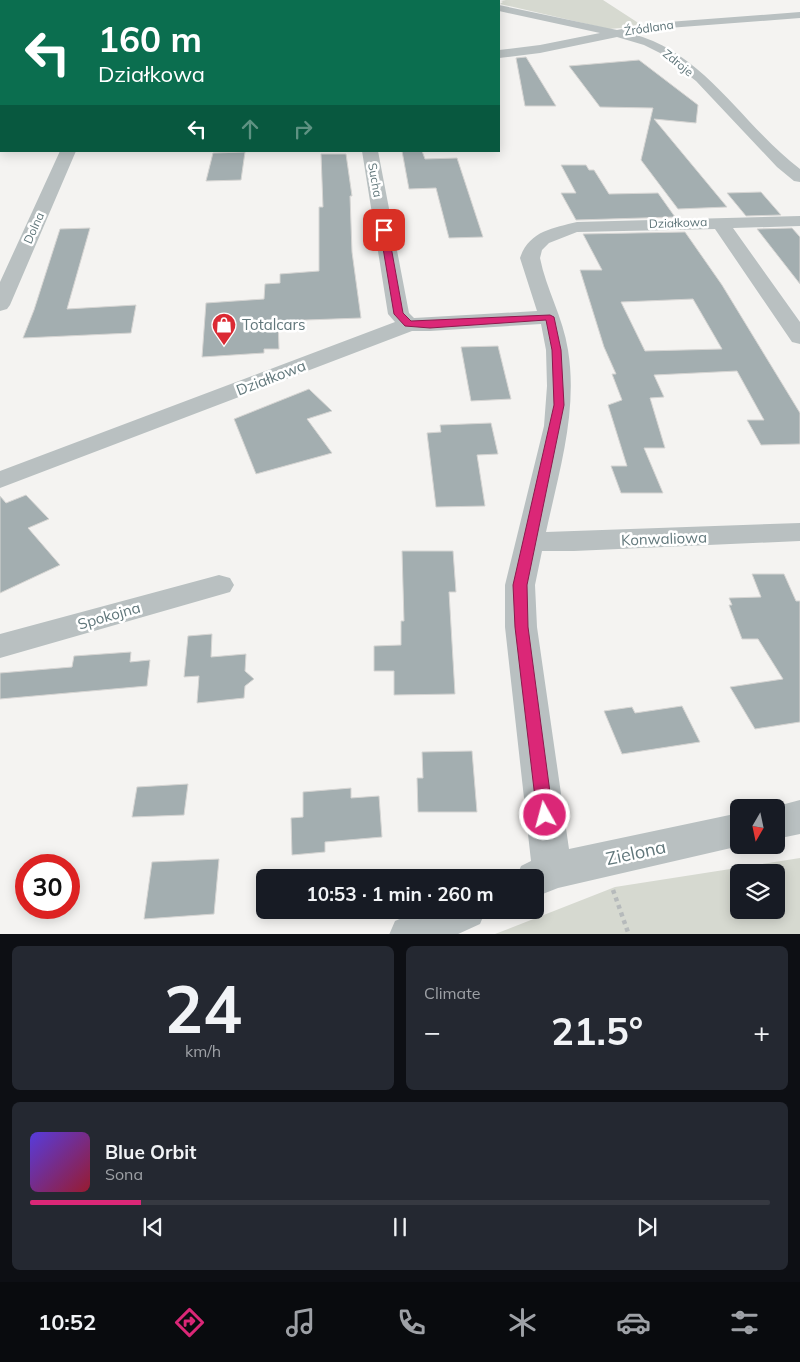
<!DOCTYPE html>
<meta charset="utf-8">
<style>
body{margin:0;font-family:Mulish,sans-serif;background:#242831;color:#f1f3f6;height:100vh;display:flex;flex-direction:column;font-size:19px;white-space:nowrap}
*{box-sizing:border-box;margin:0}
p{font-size:16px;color:#9ea1a6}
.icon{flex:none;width:28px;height:28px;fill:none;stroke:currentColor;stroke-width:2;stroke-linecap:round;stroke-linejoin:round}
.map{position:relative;height:934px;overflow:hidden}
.details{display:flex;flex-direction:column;gap:12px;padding:12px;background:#0d0f14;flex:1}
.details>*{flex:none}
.top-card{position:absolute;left:0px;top:0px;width:500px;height:152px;box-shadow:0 2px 12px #0003;background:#0b6e4f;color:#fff;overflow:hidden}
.needle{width:32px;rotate:189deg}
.controls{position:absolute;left:730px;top:799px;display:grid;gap:10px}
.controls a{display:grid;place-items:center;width:55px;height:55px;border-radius:8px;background:#171b24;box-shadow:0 2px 12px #0003;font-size:25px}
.speed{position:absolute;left:15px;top:854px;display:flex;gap:10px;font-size:25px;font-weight:700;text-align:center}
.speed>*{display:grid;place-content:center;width:65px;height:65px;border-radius:50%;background:#171b24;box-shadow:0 2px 12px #0003;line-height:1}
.speed .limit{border:8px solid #d22;background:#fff;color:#111}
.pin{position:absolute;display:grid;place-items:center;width:42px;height:42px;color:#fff;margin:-21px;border-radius:10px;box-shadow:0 2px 8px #0006}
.me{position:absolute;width:55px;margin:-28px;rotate:353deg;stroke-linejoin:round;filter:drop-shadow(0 0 4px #0008)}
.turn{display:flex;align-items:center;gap:18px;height:105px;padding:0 15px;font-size:22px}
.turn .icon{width:65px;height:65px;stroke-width:2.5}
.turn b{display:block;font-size:35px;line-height:42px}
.lanes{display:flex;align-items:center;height:48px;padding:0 15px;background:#0003;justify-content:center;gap:25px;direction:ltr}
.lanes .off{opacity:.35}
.big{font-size:38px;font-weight:700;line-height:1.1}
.details .tile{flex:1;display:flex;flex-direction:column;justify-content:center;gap:8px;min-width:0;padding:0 18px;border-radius:8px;background:#242831}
.details .dial{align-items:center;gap:0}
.dial b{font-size:65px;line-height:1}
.song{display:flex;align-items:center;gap:15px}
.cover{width:60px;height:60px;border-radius:8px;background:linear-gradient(135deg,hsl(250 70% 55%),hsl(350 70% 35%))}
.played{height:5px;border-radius:2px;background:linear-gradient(90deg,#db2777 15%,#363941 15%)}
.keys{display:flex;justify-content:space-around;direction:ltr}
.heat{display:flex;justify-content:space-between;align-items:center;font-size:28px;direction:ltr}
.details .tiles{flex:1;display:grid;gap:12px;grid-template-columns:1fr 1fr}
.tile:last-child{grid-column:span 2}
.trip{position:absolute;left:256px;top:869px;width:288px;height:50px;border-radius:8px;background:#171b24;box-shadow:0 2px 12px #0003;font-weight:700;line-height:50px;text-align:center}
.tabs{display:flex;height:80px;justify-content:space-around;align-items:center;background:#090b0e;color:#9ea1a6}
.tabs .icon{width:35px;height:35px}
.tabs .active{color:#db2777}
.tabs b{font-size:22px;color:#f1f3f6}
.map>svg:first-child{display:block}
.green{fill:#d6d9d0;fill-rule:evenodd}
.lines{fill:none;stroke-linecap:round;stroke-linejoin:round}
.stream{stroke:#b1c3c3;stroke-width:9}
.building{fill:#a3aeb0;stroke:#d6d5d3;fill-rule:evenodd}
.path-far1{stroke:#b6babb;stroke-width:1;stroke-dasharray:1 1;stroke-linecap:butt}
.path{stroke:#b6babb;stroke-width:4.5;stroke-dasharray:4 4;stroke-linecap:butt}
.minor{fill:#b9c0c1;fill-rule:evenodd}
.route{fill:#db2777;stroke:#8e194d}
.labels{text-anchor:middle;stroke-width:5;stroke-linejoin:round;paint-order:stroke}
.far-street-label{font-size:12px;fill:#61777b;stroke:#fff}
.poi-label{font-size:15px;fill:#61777b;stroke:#fff;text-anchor:start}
.street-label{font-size:15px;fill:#61777b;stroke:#fff}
.near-street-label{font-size:18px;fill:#61777b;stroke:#fff}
</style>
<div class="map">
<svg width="800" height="935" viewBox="0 0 800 935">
<rect width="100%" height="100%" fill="#f4f3f1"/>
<path class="green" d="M506 0H603L643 26 609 29 500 4 503 2 501 1Z
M800 858V934H495L615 887ZM776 872V910H739V872Z"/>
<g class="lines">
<path class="stream" d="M412 1 413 0"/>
</g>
<path class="building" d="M526 57 556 106H525L516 58Z
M639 60 698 105 696 123 654 119 727 207 678 209 641 160 653 108 600 107 569 66Z
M402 151H422L425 159 457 158 483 237 449 238 436 188 409 189Z
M245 152 241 180 206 181 213 153Z
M321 154H346L352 196H350L352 252 361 318 278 321 279 349H264V353L202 357 206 303 264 299 265 284 280 283V274L319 271V207H323Z
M561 165H586L589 170H594L609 194 658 193 675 217 576 220 561 193H576Z
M761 192 781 215 746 216 727 193Z
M90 228 67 309 136 305 131 333 23 338 34 310 60 229Z
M792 228 800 237V284L757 229Z
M685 232 722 285 800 413V444L761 445 747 420H764L737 371 654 375 664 397 650 398 665 448H644L663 493H621L611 466H627L608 405 622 400 612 374H616L604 347 580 270H602L583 234ZM693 299 722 349 645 351 621 302Z
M498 346 511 399 471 401 461 347Z
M309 389 332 411 307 419 332 453 256 474 234 419Z
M491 423 498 454 477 455 485 506 436 507 427 433 441 432 440 425Z
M26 495 49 519 28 528 60 565 0 593V496L6 503Z
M402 551H453L456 592H449L455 694 394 695V671H374V646L401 645V621H404Z
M752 574H784L796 601H800V722L755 729 730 687 783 679 758 639H742L729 605H732L729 598 761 597Z
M212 634 211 657 246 654 245 671 254 679 245 686 244 698 197 703 199 676 184 677 188 636Z
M131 652 130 662 150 660 147 686 0 699V673L72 667 74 656Z
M682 706 700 742 622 754 604 711 632 707 635 713Z
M472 751 477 812H418L417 778H423L422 752Z
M188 784 184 815 132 817 137 787Z
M351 788V798L379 796 382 837 325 842V852L292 855 291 818 303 817V792Z
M219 859 214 914 144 919 152 862Z"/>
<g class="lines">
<path class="path-far1" d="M201 1 212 0"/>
<path class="path" d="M613 890 629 935"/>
<path class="minor" d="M460 0H476V1H461Z
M499 5 617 30 655 23 800 12V18L655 29 633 34C705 53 743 126 800 169V182L794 181 777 167 696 81 660 53 644 45 617 37 540 53 499 58V50L540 45 600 33 499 11Z
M0 20H1V26H0Z
M60 151H76L10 305 7 309 0 311V282Z
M362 151H378L409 313 414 318 537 311 520 258C529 231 553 228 577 222L800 216V226L733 228 800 322V344L792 342 715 229 577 232 549 243 542 250 540 258C546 289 563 317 568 350 578 411 559 472 546 532L800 523V541L574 551H542L535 585 537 627 569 849 739 813V845H744L558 888 535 897V878H516L521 866 531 861 505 627V585L544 426 547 386 546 350 541 324 430 331H412L0 488V471L395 322 388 314Z
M219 575 230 578 234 585 230 592 0 658V634Z
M800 800V834L776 839V808H770Z
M420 910H486L480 924 456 935H389L395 921Z"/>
</g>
<path class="route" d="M384 227 388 230 403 313 411 321 550 315 554 317 561 350 564 405 527 585 528 627 553 815 551 820 545 822 539 820 537 815 515 627 513 585 554 405 552 350 546 320 430 328 405 326 394 314 380 230Z"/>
<defs>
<symbol id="shop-pin" viewBox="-11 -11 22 30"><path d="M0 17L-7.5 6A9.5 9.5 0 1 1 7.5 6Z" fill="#db2a34" stroke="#fff"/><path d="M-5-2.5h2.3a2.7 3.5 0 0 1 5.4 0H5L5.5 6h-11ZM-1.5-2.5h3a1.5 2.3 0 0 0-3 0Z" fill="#fff"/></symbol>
</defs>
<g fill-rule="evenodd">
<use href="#shop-pin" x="210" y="311" width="28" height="38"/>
</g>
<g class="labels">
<g class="far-street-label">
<text transform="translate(649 28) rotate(-8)" y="4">Źródlana</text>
<text transform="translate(678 63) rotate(39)" y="4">Zdroje</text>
<text transform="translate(375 180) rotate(80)" y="4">Sucha</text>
<text transform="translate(678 223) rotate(-2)" y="4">Działkowa</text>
<text transform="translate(34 228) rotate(-66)" y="4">Dolna</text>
</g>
<g class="poi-label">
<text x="242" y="330">Totalcars</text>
</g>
<g class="street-label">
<text transform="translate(271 378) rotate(-21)" y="5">Działkowa</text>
<text transform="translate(664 539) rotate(-2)" y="5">Konwaliowa</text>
<text transform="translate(109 616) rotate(-16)" y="5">Spokojna</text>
</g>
<g class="near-street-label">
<text transform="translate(636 853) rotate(-12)" y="6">Zielona</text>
</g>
</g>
</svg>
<div class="controls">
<a><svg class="needle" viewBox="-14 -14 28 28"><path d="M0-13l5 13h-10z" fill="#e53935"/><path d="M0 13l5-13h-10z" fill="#9ea1a6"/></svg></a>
<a><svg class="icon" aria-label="layers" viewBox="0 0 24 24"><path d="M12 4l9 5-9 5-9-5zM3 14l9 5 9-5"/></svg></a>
</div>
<div class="speed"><div class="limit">30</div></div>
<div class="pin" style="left:384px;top:230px;background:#d93025"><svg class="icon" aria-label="arrive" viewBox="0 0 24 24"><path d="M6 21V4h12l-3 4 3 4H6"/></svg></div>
<svg class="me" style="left:545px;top:815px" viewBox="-20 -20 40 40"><circle r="17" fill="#db2777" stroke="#fff" stroke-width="3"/><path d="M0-11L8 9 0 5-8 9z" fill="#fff"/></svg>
<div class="trip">10:53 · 1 min · 260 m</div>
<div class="top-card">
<div class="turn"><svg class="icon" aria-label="left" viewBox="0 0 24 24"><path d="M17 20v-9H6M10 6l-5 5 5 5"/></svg><div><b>160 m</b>Działkowa</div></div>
<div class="lanes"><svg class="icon" aria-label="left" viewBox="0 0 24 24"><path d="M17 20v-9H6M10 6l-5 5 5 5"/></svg><svg class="icon off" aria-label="ahead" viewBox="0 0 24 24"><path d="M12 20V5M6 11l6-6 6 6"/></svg><svg class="icon off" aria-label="right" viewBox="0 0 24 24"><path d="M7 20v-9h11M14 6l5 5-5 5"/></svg></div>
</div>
</div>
<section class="details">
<div class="tiles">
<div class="tile dial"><b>24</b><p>km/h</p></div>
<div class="tile"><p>Climate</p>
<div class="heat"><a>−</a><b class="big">21.5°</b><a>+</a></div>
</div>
<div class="tile">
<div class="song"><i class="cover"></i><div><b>Blue Orbit</b><p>Sona</p></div></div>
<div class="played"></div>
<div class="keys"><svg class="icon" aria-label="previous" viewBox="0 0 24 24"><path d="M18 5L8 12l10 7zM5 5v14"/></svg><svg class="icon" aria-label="pause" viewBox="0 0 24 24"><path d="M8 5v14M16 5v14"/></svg><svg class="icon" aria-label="next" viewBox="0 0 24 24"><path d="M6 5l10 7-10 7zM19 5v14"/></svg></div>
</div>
</div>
</section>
<nav class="tabs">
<b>10:52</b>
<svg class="icon active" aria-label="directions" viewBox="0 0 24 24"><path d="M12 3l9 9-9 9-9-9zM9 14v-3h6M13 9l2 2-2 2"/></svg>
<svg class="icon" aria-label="music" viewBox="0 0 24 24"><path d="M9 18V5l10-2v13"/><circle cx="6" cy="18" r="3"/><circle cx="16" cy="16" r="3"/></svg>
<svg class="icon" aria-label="phone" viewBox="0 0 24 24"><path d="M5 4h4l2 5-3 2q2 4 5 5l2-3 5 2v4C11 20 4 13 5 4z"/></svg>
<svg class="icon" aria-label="climate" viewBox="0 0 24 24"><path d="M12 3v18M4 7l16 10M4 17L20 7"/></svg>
<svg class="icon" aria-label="car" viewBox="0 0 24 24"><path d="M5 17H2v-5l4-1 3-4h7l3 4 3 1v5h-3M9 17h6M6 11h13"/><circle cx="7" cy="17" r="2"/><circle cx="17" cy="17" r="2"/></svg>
<svg class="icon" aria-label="filters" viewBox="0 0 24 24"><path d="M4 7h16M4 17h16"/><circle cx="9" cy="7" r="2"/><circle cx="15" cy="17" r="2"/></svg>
</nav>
